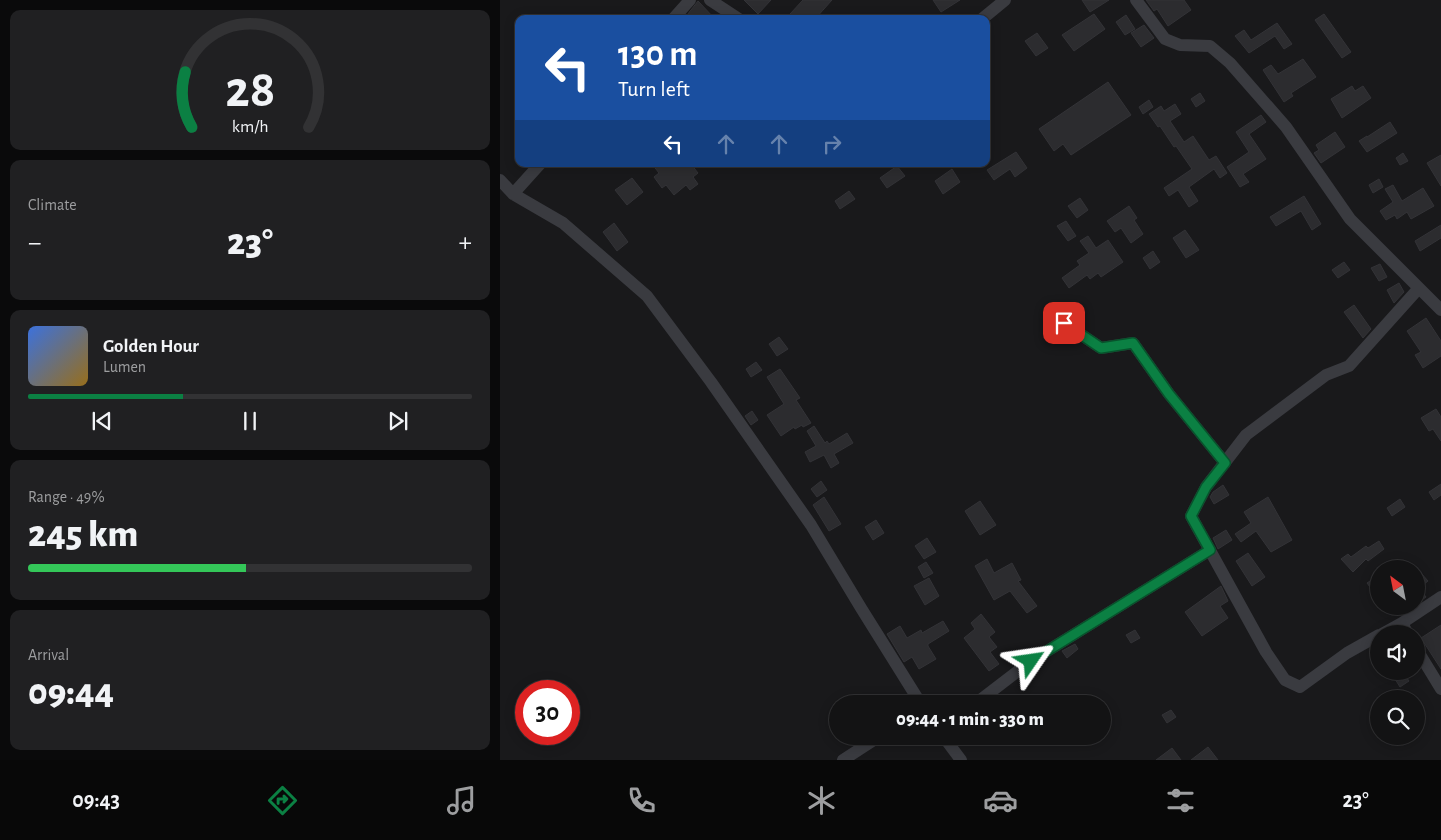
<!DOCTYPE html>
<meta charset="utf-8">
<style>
body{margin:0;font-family:"Alegreya Sans",sans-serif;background:#202022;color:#f1f3f6;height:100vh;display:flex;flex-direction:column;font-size:19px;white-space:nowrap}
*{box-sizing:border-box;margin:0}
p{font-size:16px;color:#9d9ea0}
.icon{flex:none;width:28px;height:28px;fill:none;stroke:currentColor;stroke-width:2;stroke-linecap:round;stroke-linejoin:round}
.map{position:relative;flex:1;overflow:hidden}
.details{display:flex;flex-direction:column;gap:10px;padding:10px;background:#0a0a0b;width:500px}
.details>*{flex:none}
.banner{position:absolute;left:15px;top:15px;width:475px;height:152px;border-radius:10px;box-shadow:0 2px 12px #0003,0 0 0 1px #323234;background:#1a4fa0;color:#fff;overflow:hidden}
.needle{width:32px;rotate:328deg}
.controls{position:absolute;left:870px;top:560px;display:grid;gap:10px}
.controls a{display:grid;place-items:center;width:55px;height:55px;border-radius:50%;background:#131314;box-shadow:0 2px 12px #0003,0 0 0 1px #323234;font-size:25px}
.speed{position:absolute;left:15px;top:680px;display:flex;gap:10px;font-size:25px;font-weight:700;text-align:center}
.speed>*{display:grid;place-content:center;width:65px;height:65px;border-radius:50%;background:#131314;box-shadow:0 2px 12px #0003,0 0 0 1px #323234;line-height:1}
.speed .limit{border:8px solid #d22;background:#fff;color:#111}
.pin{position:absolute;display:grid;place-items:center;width:42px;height:42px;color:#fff;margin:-21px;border-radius:10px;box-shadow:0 2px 8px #0006}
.me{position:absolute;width:55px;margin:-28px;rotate:58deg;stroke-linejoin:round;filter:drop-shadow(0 0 4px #0008)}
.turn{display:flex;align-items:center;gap:18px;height:105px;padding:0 20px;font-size:22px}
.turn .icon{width:65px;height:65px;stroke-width:2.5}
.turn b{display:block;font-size:35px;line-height:42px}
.lanes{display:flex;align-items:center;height:48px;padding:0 20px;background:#0003;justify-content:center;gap:25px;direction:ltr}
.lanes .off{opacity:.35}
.big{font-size:38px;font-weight:800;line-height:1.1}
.details .card{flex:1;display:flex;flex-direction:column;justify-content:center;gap:8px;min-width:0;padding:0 18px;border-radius:10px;background:#202022}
.details .dial{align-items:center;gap:0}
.dial svg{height:130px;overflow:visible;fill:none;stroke:#323234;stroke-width:7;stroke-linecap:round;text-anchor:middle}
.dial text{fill:#f1f3f6;stroke:none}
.song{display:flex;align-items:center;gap:15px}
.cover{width:60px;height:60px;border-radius:8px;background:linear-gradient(135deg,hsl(220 70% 55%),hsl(40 70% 35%))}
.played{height:5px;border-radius:2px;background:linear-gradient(90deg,#0b8043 35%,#323234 35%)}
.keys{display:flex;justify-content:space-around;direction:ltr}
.heat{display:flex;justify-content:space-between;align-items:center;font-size:28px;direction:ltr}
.charge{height:8px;border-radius:4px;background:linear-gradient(90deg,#34c759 49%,#323234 0)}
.trip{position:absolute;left:329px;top:695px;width:282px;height:50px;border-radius:25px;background:#131314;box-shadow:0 2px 12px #0003,0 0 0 1px #323234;font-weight:800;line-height:50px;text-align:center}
.tabs{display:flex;height:80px;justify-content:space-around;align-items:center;background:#080808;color:#9d9ea0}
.tabs .icon{width:35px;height:35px}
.tabs .active{color:#0b8043}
.tabs b{font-size:22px;color:#f1f3f6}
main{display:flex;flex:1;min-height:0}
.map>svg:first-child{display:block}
.building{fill:#2c2c2f;stroke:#333337}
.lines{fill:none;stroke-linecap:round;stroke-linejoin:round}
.minor{stroke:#3a3b40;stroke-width:12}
.route-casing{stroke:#07532c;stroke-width:12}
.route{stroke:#0b8043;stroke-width:9}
</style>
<main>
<section class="details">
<div class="card dial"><svg viewBox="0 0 100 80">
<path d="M14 69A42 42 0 1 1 86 69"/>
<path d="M14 69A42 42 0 0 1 10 35" stroke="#0b8043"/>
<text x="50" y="56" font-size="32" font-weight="700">28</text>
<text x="50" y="72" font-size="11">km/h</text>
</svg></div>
<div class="card"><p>Climate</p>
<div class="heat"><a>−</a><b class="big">23°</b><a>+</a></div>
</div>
<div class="card">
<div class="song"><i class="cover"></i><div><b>Golden Hour</b><p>Lumen</p></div></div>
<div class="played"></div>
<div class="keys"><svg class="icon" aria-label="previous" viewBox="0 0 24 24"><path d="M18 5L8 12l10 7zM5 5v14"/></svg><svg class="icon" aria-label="pause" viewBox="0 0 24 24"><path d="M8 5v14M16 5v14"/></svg><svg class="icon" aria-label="next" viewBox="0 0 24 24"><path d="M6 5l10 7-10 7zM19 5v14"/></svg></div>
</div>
<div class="card"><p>Range · 49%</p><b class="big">245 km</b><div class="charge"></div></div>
<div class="card"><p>Arrival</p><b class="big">09:44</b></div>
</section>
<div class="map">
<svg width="941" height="760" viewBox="0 0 941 760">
<rect width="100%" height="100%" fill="#19191b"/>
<path class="building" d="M244 0H271L258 14Z
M303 0H332L315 19H295L290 14Z
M433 0H460L441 12Z
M582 0H609L590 12Z
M646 0H684L691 10 668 26 657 9 654 11Z
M198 1 215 19H198L193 14 188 19H184Z
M594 14 605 29 574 51 562 35Z
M824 14 851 52 842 58 815 20Z
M626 15 635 29 625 35 616 22Z
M777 23 792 44 784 49 775 36 749 53 735 36 744 30 751 40Z
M644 25 654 38 641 47 631 33Z
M537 33 548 48 536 56 525 41Z
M803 59 816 77 791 93 793 96 784 102 763 70 771 65 778 74Z
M608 82 631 115 571 155 563 144 554 151 539 129Z
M852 86 855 91 863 86 871 98 842 118 831 99Z
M700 93 705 101 696 107 691 99Z
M649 100 653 107 643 114 639 107Z
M675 104 681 114 670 121 684 142 693 136 709 160 716 156 727 173 720 178 714 169 689 187 698 201 689 207 678 190 669 196 664 188 692 169 676 146 674 147 660 126 658 127 649 114 661 106 664 111Z
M761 115 766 122 749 134 766 159 743 174 749 182 740 187 727 167 749 152 736 132Z
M890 122 897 133 867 152 859 141 867 136V137Z
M835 132 845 147 821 163 814 153 819 150 816 145Z
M516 152 527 168 515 177 510 169 494 180 487 170Z
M903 153 908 161 900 165 896 158Z
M941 155V186L927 163Z
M152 164H191L198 173 193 177 198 184 190 190 186 185 174 195 166 185 162 188 154 177 159 173Z
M397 166 405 176 387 188 380 178Z
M452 169 460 182 443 194 435 181Z
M132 178 143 192 127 205 115 190Z
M879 179 883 187 873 193 869 185Z
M893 185 902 201 923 188 934 206 911 219 907 212 897 219 895 215 886 220 880 211 893 202 885 189Z
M349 191 355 199 340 209 335 201Z
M804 196 821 224 812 230 801 211 776 226 770 217Z
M580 198 588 210 577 218 568 206Z
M629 206 637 218 634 220 643 234 631 243 621 228 615 232 607 221Z
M566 221 576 236 568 241 557 226Z
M114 223 128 242 117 251 103 232Z
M941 225V238L920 251 915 241Z
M685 230 699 250 686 258 673 238Z
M588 236 596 248 608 240 623 262 601 277 598 273 590 279 587 275 569 288 562 278 580 265 577 261 589 253 580 241Z
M653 251 660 262 650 269 643 258Z
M844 262 850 270 838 278 832 270Z
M880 264 887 277 879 281 871 268Z
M899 283 904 292 894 303 887 290Z
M854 305 871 329 863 338 844 312Z
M926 318 941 341V356L923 368 915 355 921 352 907 331Z
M279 337 288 349 277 356 269 344Z
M256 362 262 370 251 377 246 369Z
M280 369 300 398 296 400 311 423 303 427 302 425 295 429 294 427 281 436 267 415 284 404 267 377Z
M936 409 941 417V441L933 429 929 431 921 418Z
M252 411 258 420 251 425 245 416Z
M314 426 325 443 327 441 329 444 347 433 353 443 334 454 339 463 331 468 324 455 310 462 305 452 316 446 307 431Z
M321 481 327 490 317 497 311 489Z
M941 484V495L934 500 929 492Z
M723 485 729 495 714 504 710 497 713 492Z
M324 497 341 524 329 531 313 505Z
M768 497 792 540 771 552 756 531 741 542 735 534 751 523 744 512Z
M900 499 905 507 892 516 887 508Z
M480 501 496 525 480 535 465 511Z
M376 520 384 533 373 540 365 527Z
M726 530 732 540 718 549 713 538Z
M427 538 436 552 424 559 415 546Z
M879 541 884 549 868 561 866 559 853 572 841 559 848 554 851 557 866 546 868 548Z
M748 553 765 577 752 586 736 561Z
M487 559 494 573 512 563 521 580 518 581 537 606 527 613 510 591 494 600 475 566Z
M426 562 433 573 424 578 418 567Z
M921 573 928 581 919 588 926 597 916 604V576Z
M879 575V587L873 591 867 583Z
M429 578 439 596 425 605 414 586Z
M721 586 728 601 720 606 728 618 702 636 685 612Z
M481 614 495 632 489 637 497 647 490 652 499 664 489 671 464 638 475 629 471 623Z
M443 621 449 631 428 644V646L436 659 419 669 412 657 404 662 387 634 400 626 407 638 421 630 422 633Z
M941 625V669L921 638Z
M635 630 640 638 631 643 626 635Z
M575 644 578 649 567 658 562 651Z
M890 671H902L909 681 900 687Z
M671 710 676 717 667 723 662 715Z
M708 747 718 760H691Z
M672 748 681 760H656Z"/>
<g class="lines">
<path class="minor" d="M210 0 239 19
M636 0 665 39 680 45 710 46 730 63 786 127 850 219 941 310
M173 19 190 0
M482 19 505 0
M0 180 13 194 63 223 147 296 211 382 311 525 361 608 421 704
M13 194 40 164
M558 319 601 348 633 343 669 394 725 463
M882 634 902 623
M908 634 902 623 941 597
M879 635 847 653 800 687 785 680 766 652 691 516 706 487 746 435 826 375 849 366 919 288
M916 648 941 689
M475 704 531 661 710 550
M443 736 461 760
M343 760 380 736"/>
</g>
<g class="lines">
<defs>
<path id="route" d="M531 661 710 550 691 516 706 487 725 463 669 394 633 343 601 348 564 323"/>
</defs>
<use href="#route" class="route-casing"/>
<use href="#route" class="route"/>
</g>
</svg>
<div class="controls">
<a><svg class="needle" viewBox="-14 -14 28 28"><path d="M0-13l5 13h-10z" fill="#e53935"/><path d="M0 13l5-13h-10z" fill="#9d9ea0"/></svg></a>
<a><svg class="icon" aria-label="sound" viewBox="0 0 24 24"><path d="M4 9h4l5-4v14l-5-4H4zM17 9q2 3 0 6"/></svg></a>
<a><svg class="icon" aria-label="search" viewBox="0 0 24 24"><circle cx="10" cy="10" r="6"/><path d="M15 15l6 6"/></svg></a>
</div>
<div class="speed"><div class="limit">30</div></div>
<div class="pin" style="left:564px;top:323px;background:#d93025"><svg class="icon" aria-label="arrive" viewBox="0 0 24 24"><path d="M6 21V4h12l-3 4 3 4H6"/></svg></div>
<svg class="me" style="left:531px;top:661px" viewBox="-20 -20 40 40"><path d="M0-17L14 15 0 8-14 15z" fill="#0b8043" stroke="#fff" stroke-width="4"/></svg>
<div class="trip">09:44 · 1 min · 330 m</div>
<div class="banner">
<div class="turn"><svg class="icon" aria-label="left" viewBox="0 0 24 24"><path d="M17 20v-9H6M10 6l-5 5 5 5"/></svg><div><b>130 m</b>Turn left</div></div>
<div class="lanes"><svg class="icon" aria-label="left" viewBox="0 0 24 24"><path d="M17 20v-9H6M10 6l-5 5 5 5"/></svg><svg class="icon off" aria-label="ahead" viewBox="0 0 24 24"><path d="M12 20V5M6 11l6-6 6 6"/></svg><svg class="icon off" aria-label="ahead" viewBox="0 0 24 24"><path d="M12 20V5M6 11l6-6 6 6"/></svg><svg class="icon off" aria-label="right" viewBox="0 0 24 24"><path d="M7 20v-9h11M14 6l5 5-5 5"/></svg></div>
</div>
</div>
</main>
<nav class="tabs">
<b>09:43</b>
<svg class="icon active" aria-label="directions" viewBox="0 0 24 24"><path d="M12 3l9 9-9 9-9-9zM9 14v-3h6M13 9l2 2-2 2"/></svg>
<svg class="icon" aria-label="music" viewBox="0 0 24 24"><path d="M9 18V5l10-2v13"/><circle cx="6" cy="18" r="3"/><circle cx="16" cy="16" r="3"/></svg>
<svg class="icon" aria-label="phone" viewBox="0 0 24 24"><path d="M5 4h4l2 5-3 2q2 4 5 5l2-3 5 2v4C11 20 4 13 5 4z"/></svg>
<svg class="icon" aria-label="climate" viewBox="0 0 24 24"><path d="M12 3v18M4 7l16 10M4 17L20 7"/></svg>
<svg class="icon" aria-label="car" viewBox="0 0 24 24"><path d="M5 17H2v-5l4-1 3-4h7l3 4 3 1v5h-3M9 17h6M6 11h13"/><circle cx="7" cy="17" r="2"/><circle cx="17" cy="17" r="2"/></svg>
<svg class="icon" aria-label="filters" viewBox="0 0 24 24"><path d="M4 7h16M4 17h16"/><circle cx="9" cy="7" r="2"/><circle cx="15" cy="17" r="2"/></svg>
<b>23°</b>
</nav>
